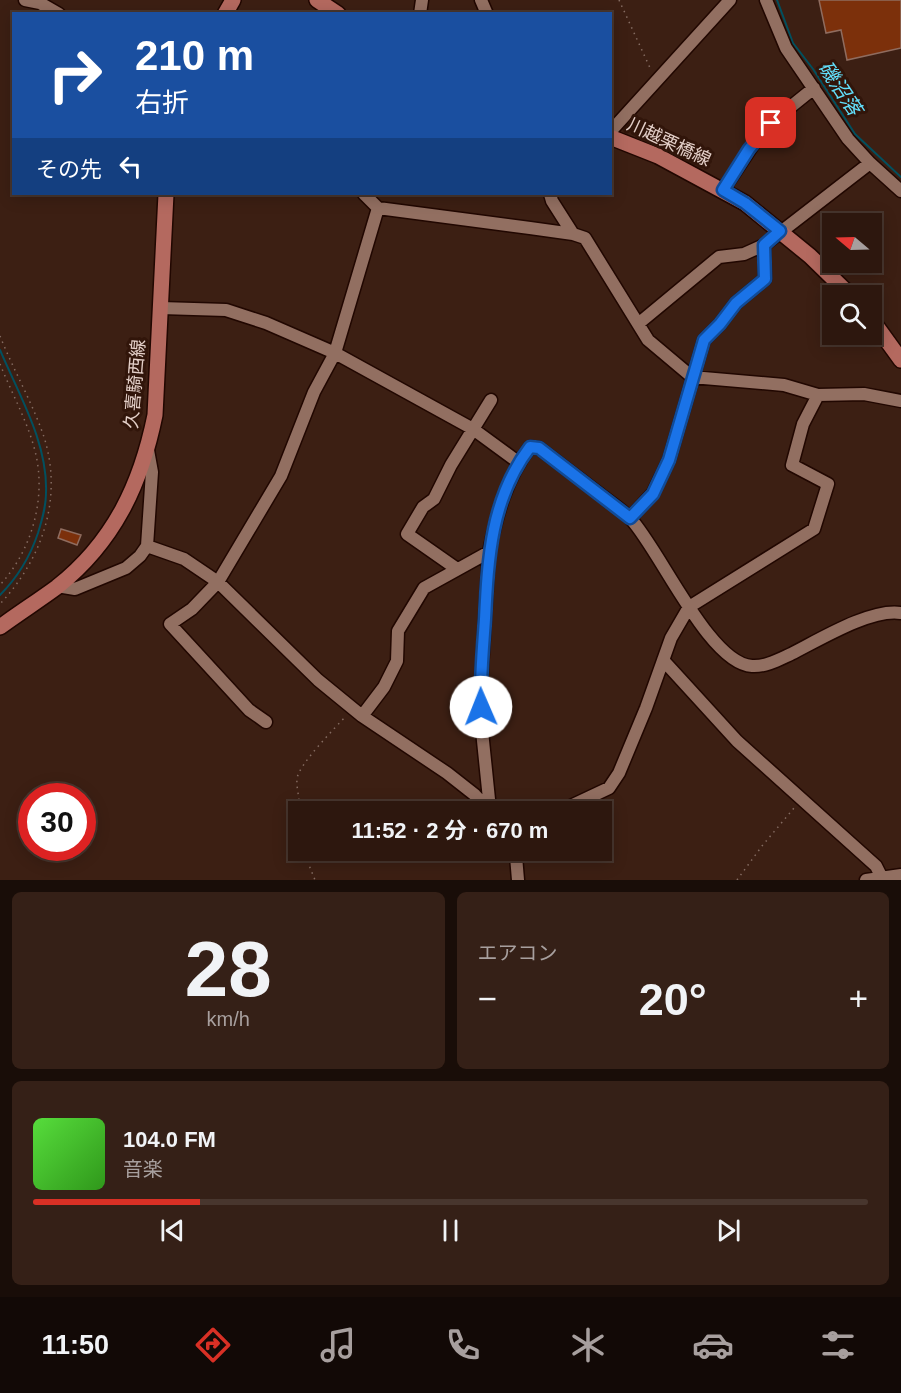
<!DOCTYPE html>
<html lang="ja">
<meta charset="utf-8">
<style>
body{margin:0;font-family:Arial,"Noto Sans JP",sans-serif;background:#352017;color:#f1f3f6;height:100vh;display:flex;flex-direction:column;font-size:22px;white-space:nowrap}
*{box-sizing:border-box;margin:0}
p{font-size:20px;color:#a79f9e}
.icon{flex:none;width:33px;height:33px;fill:none;stroke:currentColor;stroke-width:2;stroke-linecap:round;stroke-linejoin:round}
.map{position:relative;height:880px;overflow:hidden}
.sheet{display:flex;flex-direction:column;gap:12px;padding:12px;background:#190d08;flex:1}
.sheet>*{flex:none}
.top-card{position:absolute;left:12px;top:12px;width:600px;height:183px;border-radius:0px;box-shadow:0 3px 15px #0003,0 0 0 2px #48362e;background:#1a4fa0;color:#fff;overflow:hidden}
.needle{width:39px;rotate:289deg}
.buttons{position:absolute;left:822px;top:213px;display:grid;gap:12px}
.buttons a{display:grid;place-items:center;width:60px;height:60px;border-radius:0px;background:#2d170e;box-shadow:0 3px 15px #0003,0 0 0 2px #48362e;font-size:30px}
.speed{position:absolute;left:18px;top:783px;display:flex;gap:12px;font-size:30px;font-weight:700;text-align:center}
.speed>*{display:grid;place-content:center;width:78px;height:78px;border-radius:50%;background:#2d170e;box-shadow:0 3px 15px #0003,0 0 0 2px #48362e;line-height:1}
.speed .limit{border:9px solid #d22;background:#fff;color:#111}
.pin{position:absolute;display:grid;place-items:center;width:51px;height:51px;color:#fff;margin:-26px;border-radius:12px;box-shadow:0 3px 9px #0006}
.me{position:absolute;width:66px;margin:-33px;rotate:359deg;stroke-linejoin:round;filter:drop-shadow(0 0 4px #0008)}
.turn{display:flex;align-items:center;gap:21px;height:126px;padding:0 24px;font-size:27px}
.turn .icon{width:78px;height:78px;stroke-width:2.5}
.turn b{display:block;font-size:42px;line-height:51px}
.then{display:flex;align-items:center;height:57px;padding:0 24px;background:#0003;gap:12px;font-size:22px}
.big{font-size:45px;font-weight:700;line-height:1.1}
.sheet .card{flex:1;display:flex;flex-direction:column;justify-content:center;gap:9px;min-width:0;padding:0 21px;border-radius:9px;background:#352017}
.sheet .dial{align-items:center;gap:0}
.dial b{font-size:78px;line-height:1}
.song{display:flex;align-items:center;gap:18px}
.cover{width:72px;height:72px;border-radius:9px;background:linear-gradient(135deg,hsl(110 70% 55%),hsl(110 70% 35%))}
.played{height:6px;border-radius:3px;background:linear-gradient(90deg,#d93025 20%,#48362e 20%)}
.keys{display:flex;justify-content:space-around;direction:ltr}
.heat{display:flex;justify-content:space-between;align-items:center;font-size:33px;direction:ltr}
.sheet .tiles{flex:1;display:grid;gap:12px;grid-template-columns:1fr 1fr}
.card:last-child{grid-column:span 2}
.trip{position:absolute;left:288px;top:801px;width:324px;height:60px;border-radius:0px;background:#2d170e;box-shadow:0 3px 15px #0003,0 0 0 2px #48362e;font-weight:700;line-height:60px;text-align:center}
.menu{display:flex;height:96px;justify-content:space-around;align-items:center;background:#120906;color:#a79f9e}
.menu .icon{width:42px;height:42px}
.menu .active{color:#d93025}
.menu b{font-size:27px;color:#f1f3f6}
.map>svg:first-child{display:block}
.lines{fill:none;stroke-linecap:round;stroke-linejoin:round}
.stream{stroke:#02505f;stroke-width:2}
.building{fill:#7c300b;stroke:#8f6c5f;stroke-width:1.5}
.minor-casing{stroke:#210701;stroke-width:15}
.major-casing{stroke:#210701;stroke-width:18}
.path{stroke:#846b61;stroke-width:1.5;stroke-dasharray:1.5 4.5;stroke-linecap:butt}
.minor{stroke:#926f61;stroke-width:12}
.major{stroke:#b4695f;stroke-width:15}
.route-casing{stroke:#114b97;stroke-width:15}
.route{stroke:#1a73e8;stroke-width:10}
.labels{text-anchor:middle;stroke-width:6;stroke-linejoin:round;paint-order:stroke}
.street-label{font-size:18px;fill:#e4d0c9;stroke:#31150a}
.water-label{font-size:20px;font-style:italic;fill:#62dffb;stroke:#31150a}
</style>
<div class="map">
<svg width="901" height="880" viewBox="0 0 901 880">
<rect width="100%" height="100%" fill="#3c1f13"/>
<g class="lines">
<path class="stream" d="M777 0 793 43 813 69 855 134 901 177
M0 350C19 395 48 443 46 493 46 507 42 520 38 533 30 557 18 577 0 595"/>
</g>
<path class="building" d="M819 0H901V48L847 60 841 30 826 33Z
M61 529 81 535 77 545 58 538Z"/>
<g class="lines">
<defs>
<path id="minor" d="M25 0 40 3 59 14
M481 0 487 14
M766 0 786 48 848 139 870 163 901 191
M420 14 422 0
M610 132 730 0
M723 190 759 136 783 113 814 88
M364 194 378 208 530 228 573 234 585 238 648 340 692 377 784 385 818 395 864 394 901 401
M550 194 552 201 573 234
M161 308 226 310 266 323 335 353 473 429 518 462
M638 324 719 257 744 254 764 245
M630 518 653 493 669 460 704 340 720 324 736 303 765 279 764 245 870 163
M147 546 184 559 218 582 318 680 362 716 447 773 475 795 491 812
M489 552 481 684 482 731 490 809
M457 569 407 534 423 507 434 499 451 465 491 400
M57 586 75 589 126 568 140 556 147 546 152 472 148 450
M663 660 737 741 876 866 882 878
M362 716 384 687 397 661 398 631 424 588 489 552C497 514 506 479 530 447L539 448C560 464 580 479 601 495 610 502 621 509 630 518 659 548 709 664 752 666 766 667 780 659 791 654 819 640 871 608 901 613
M266 722 249 710 170 624 192 609 218 582 281 476 314 392 335 353 378 208
M558 812 609 788 619 773 646 708 671 638 689 607 814 529 828 484 792 465 803 424 818 395
M513 850 516 856 518 880
M866 880 901 875"/>
<path id="major" d="M317 0 338 14
M225 14 233 0
M610 137 658 156 745 203 810 256 851 296
M872 320 901 360
M0 627C19 613 38 601 57 587 114 542 141 484 155 415L166 194"/>
</defs>
<use href="#minor" class="minor-casing"/>
<use href="#major" class="major-casing"/>
<path class="path" d="M619 0 651 70
M0 336C13 369 31 400 43 434 64 496 43 558 0 604
M0 364C12 394 29 424 36 455 46 501 31 551 0 585
M299 812C301 800 296 790 297 779 298 765 335 728 346 716
M303 850 315 880
M737 880 762 846 794 808"/>
<use href="#minor" class="minor"/>
<use href="#major" class="major"/>
</g>
<g class="lines">
<defs>
<path id="route" d="M481 707C480 678 483 649 485 619 488 558 491 498 530 447L539 448 630 518 653 494 669 460 704 340 720 324 736 303 765 279 764 245 780 231 745 203 723 190 749 149 771 123"/>
</defs>
<use href="#route" class="route-casing"/>
<use href="#route" class="route"/>
</g>
<g class="labels">
<g class="street-label">
<text transform="translate(669 142) rotate(25)" y="6">川越栗橋線</text>
<text transform="translate(135 384) rotate(-85)" y="6">久喜騎西線</text>
</g>
<g class="water-label">
<text transform="translate(840 88) rotate(56)" y="7">磯沼落</text>
</g>
</g>
</svg>
<div class="buttons">
<a><svg class="needle" viewBox="-14 -14 28 28"><path d="M0-13l5 13h-10z" fill="#e53935"/><path d="M0 13l5-13h-10z" fill="#a79f9e"/></svg></a>
<a><svg class="icon" aria-label="search" viewBox="0 0 24 24"><circle cx="10" cy="10" r="6"/><path d="M15 15l6 6"/></svg></a>
</div>
<div class="speed"><div class="limit">30</div></div>
<div class="pin" style="left:771px;top:123px;background:#d93025"><svg class="icon" aria-label="arrive" viewBox="0 0 24 24"><path d="M6 21V4h12l-3 4 3 4H6"/></svg></div>
<svg class="me" style="left:481px;top:707px" viewBox="-20 -20 40 40"><circle r="19" fill="#fff"/><path d="M0-13L10 11 0 6-10 11z" fill="#1a73e8"/></svg>
<div class="trip">11:52 · 2 分 · 670 m</div>
<div class="top-card">
<div class="turn"><svg class="icon" aria-label="right" viewBox="0 0 24 24"><path d="M7 20v-9h11M14 6l5 5-5 5"/></svg><div><b>210 m</b>右折</div></div>
<div class="then">その先<svg class="icon" aria-label="left" viewBox="0 0 24 24"><path d="M17 20v-9H6M10 6l-5 5 5 5"/></svg></div>
</div>
</div>
<section class="sheet">
<div class="tiles">
<div class="card dial"><b>28</b><p>km/h</p></div>
<div class="card"><p>エアコン</p>
<div class="heat"><a>−</a><b class="big">20°</b><a>+</a></div>
</div>
<div class="card">
<div class="song"><i class="cover"></i><div><b>104.0 FM</b><p>音楽</p></div></div>
<div class="played"></div>
<div class="keys"><svg class="icon" aria-label="previous" viewBox="0 0 24 24"><path d="M18 5L8 12l10 7zM5 5v14"/></svg><svg class="icon" aria-label="pause" viewBox="0 0 24 24"><path d="M8 5v14M16 5v14"/></svg><svg class="icon" aria-label="next" viewBox="0 0 24 24"><path d="M6 5l10 7-10 7zM19 5v14"/></svg></div>
</div>
</div>
</section>
<nav class="menu">
<b>11:50</b>
<svg class="icon active" aria-label="directions" viewBox="0 0 24 24"><path d="M12 3l9 9-9 9-9-9zM9 14v-3h6M13 9l2 2-2 2"/></svg>
<svg class="icon" aria-label="music" viewBox="0 0 24 24"><path d="M9 18V5l10-2v13"/><circle cx="6" cy="18" r="3"/><circle cx="16" cy="16" r="3"/></svg>
<svg class="icon" aria-label="phone" viewBox="0 0 24 24"><path d="M5 4h4l2 5-3 2q2 4 5 5l2-3 5 2v4C11 20 4 13 5 4z"/></svg>
<svg class="icon" aria-label="climate" viewBox="0 0 24 24"><path d="M12 3v18M4 7l16 10M4 17L20 7"/></svg>
<svg class="icon" aria-label="car" viewBox="0 0 24 24"><path d="M5 17H2v-5l4-1 3-4h7l3 4 3 1v5h-3M9 17h6M6 11h13"/><circle cx="7" cy="17" r="2"/><circle cx="17" cy="17" r="2"/></svg>
<svg class="icon" aria-label="filters" viewBox="0 0 24 24"><path d="M4 7h16M4 17h16"/><circle cx="9" cy="7" r="2"/><circle cx="15" cy="17" r="2"/></svg>
</nav>
